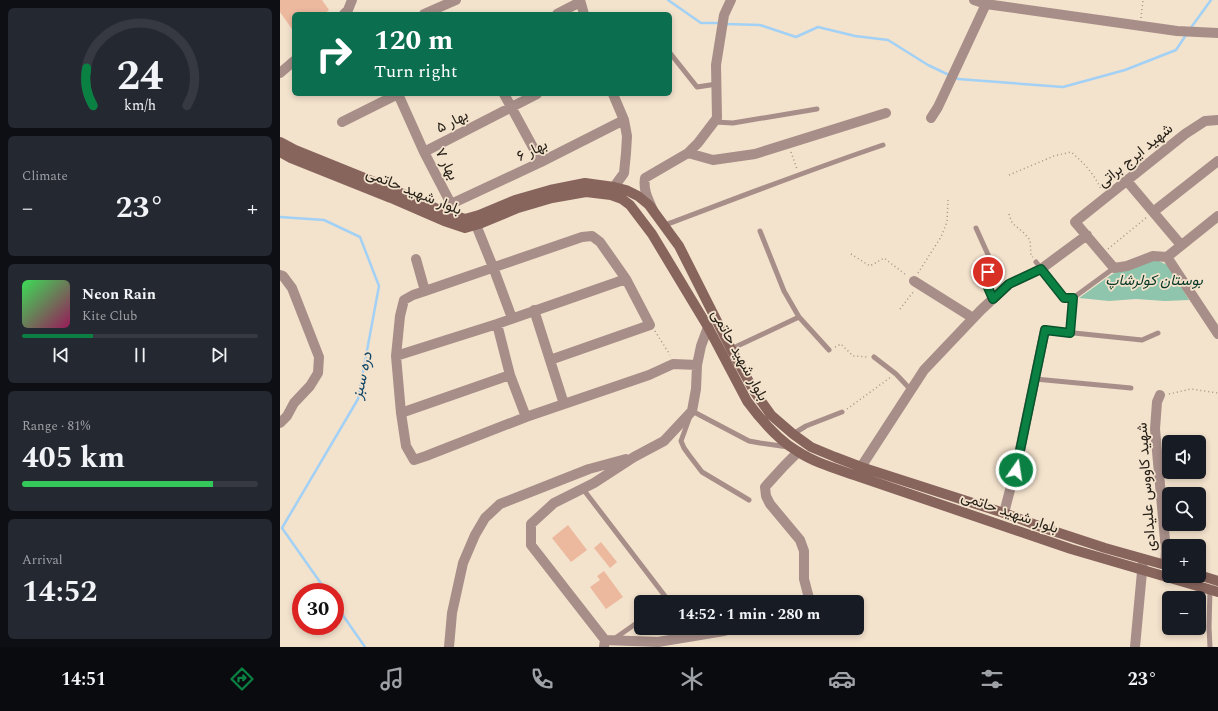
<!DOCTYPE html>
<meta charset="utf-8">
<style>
body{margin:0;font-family:Spectral,Vazirmatn,serif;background:#242831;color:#f1f3f6;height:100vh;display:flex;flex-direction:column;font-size:15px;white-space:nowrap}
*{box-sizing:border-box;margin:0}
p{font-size:13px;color:#9ea1a6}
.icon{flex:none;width:22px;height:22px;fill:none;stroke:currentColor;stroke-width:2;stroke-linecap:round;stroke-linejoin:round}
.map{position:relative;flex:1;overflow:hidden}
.panel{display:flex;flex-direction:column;gap:8px;padding:8px;background:#0d0f14;width:280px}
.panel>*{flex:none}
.top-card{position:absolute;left:12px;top:12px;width:380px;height:84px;border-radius:6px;box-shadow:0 2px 6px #0003;background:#0b6e4f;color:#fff;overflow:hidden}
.tools{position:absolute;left:882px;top:435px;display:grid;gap:8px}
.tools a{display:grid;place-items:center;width:44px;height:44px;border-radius:6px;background:#171b24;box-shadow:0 2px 6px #0003;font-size:20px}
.speed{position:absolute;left:12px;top:583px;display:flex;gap:8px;font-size:20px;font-weight:700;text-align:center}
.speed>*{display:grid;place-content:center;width:52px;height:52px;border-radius:50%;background:#171b24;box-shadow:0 2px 6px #0003;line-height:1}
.speed .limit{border:6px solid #d22;background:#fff;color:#111}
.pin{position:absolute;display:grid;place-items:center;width:34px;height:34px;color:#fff;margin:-17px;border:2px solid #fff;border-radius:50%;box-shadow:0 1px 4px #0007}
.me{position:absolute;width:44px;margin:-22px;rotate:13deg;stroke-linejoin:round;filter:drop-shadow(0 0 3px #0008)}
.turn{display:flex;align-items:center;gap:14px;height:84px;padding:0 16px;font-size:18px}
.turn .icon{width:52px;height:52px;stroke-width:2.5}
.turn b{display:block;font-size:28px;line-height:34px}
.big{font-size:30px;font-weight:700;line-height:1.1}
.panel .card{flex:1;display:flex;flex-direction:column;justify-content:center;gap:6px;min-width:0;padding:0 14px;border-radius:6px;background:#242831}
.panel .dial{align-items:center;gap:0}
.dial svg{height:104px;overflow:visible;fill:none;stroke:#363941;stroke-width:7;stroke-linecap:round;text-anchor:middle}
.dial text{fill:#f1f3f6;stroke:none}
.song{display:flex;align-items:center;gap:12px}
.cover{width:48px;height:48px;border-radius:6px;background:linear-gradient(135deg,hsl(130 70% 55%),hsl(330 70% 35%))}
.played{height:4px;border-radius:2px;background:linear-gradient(90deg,#0b8043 30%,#363941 30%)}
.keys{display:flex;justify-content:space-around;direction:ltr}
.heat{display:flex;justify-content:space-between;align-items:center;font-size:22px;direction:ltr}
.charge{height:6px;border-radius:3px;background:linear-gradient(90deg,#34c759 81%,#363941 0)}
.trip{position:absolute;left:354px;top:595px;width:230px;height:40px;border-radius:6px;background:#171b24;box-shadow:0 2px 6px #0003;font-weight:700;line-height:40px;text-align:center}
.dock{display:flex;height:64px;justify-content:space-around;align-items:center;background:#090b0e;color:#9ea1a6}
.dock .icon{width:28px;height:28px}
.dock .on{color:#0b8043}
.dock b{font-size:18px;color:#f1f3f6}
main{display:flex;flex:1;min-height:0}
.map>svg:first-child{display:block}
.green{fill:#8fc5ac}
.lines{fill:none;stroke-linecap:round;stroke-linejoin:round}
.stream{stroke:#a2d1f5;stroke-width:2.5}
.building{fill:#ecb99e}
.path{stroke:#a39685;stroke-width:1.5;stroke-dasharray:1 3;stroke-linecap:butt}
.service{stroke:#a78e88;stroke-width:5}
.minor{stroke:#a78e88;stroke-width:10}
.tertiary{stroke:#a78e88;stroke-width:10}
.secondary{stroke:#87645c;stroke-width:10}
.route-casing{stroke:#07532c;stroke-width:10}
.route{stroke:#0b8043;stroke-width:7}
.labels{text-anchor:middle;stroke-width:3.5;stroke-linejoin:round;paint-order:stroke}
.street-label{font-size:15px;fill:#262018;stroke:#f3e2cc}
.park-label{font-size:15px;font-style:italic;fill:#083928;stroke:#f3e2cc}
.water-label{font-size:16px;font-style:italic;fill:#12486a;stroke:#f3e2cc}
</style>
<main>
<section class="panel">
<div class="card dial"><svg viewBox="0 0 100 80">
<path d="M14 69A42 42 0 1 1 86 69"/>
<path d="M14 69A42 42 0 0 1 9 40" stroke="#0b8043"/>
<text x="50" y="56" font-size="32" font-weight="700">24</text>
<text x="50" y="72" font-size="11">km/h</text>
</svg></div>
<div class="card"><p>Climate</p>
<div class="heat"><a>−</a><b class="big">23°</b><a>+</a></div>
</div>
<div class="card">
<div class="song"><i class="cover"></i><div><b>Neon Rain</b><p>Kite Club</p></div></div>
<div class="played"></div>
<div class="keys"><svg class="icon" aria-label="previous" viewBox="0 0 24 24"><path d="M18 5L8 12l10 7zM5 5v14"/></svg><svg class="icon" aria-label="pause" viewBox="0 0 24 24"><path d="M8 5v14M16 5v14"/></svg><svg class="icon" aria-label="next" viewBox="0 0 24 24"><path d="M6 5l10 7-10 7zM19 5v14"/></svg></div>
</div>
<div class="card"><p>Range · 81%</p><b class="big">405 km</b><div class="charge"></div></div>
<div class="card"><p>Arrival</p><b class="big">14:52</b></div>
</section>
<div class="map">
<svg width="938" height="647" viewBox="0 0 938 647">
<rect width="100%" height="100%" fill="#f3e2cc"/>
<path class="green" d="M875 259 889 266 909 300 885 301 856 299 829 301 799 298 831 275 842 269Z"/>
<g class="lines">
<path class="stream" d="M388 0 421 23H441
M446 24 480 25 516 37 538 27 575 36 608 40 648 65 669 75
M910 29 931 0
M674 77 678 79 783 87 845 70 896 50 906 35
M0 217 44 220 80 237 99 286 78 399 2 528 47 592
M55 604 85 647"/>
</g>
<path class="building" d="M0 0H42L49 10 44 14H14V32L0 12Z
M288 525 307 550 291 562 272 538Z
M321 542 337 562 330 568 314 548Z
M324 571 343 597 326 609 310 587 320 580 317 576Z"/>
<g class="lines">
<path class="path" d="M861 18 863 0
M511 152 517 169
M729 175 774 156 791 152C804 163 814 174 821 189
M729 214 732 223 744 233 750 240 751 256 753 257
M828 249 867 217
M571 254 590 266 604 258 626 275
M638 273 661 237 667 222 668 200
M620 309 634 291
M375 331 390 355
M555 347 561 344 573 356 588 357
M889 394 911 389 938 393
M567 409 611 377"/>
<path class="service" d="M390 53 417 87 437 84
M435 122 453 123 537 109
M385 225C457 198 529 170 603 145
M696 228 710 259 707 285 713 299
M480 231 504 291 519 317 549 350
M756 262 784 298H793L834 268
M765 330 862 340 878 333
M790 333 793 298
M451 349 519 317
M594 357 616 374 631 390
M755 379 851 388
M412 411 469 441 480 443 508 447
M409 419 401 441 404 448 409 455 422 472 469 500
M513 434 526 426 562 412
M303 489 388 600 385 602
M930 590 929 627 930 647
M334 639 361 620"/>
<path class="minor" d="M300 0 304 14
M64 14 68 10 72 0
M144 14 176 0
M277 14 300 2
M0 73 14 61
M118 94 144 152 171 204
M224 94 261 162
M333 94 344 120 347 136 346 153 344 173 334 187
M651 118 658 107 706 4
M62 122 118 94
M144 152 257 94
M408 153 433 160 475 154 606 113
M847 181 901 245
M171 204 261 162 344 120
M373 210C368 199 363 190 365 178L408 153 418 143 437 118 436 65 444 15 451 0
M873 212 938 161
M196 225 213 267 232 318
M887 257 873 256 847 266 834 268 795 222 905 134 925 121 938 120
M887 257 938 334
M887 257 938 216
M136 259 145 291 133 295 124 300 120 316 116 356 121 413 126 446 134 460 146 456 246 417 369 375 393 364 417 365
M0 275 3 276 12 288 39 357 38 373 30 386 14 403 7 416 0 423
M634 281 693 318
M145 291 302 237 312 236 320 242 346 279 370 325 270 360
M254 310 284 404
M217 324 230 375 246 417
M116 356 217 324 346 279
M880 395 877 402 875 429 886 551 885 565
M121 413 230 375
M518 452 504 466 485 487 486 496 490 504 520 540 524 551V579L530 602
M578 474 581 467 644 370 701 310 729 284 761 269 807 235
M724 513 738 459 765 330
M325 640 378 642 444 631 456 628
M169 647 172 613 183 563 195 535 205 518 220 504 309 469 346 459
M324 647 325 640 251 545V524L274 503 314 483 354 457 384 441 412 411 416 389 417 365 421 346 428 327
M855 647 863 561"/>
<path class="tertiary" d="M694 0 706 4 897 31 938 33"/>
<path class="secondary" d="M0 142 15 150 114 190 167 213 185 219 199 215 235 200 270 190 305 183 334 187 346 190 358 196 369 205 399 246 451 349 474 391 491 415 513 434 531 447 555 457 581 467 724 513 764 528 825 548 889 566
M0 152 11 158 111 198 164 221 185 228 202 223 238 208 272 198 306 192 331 195 342 199 350 205 372 234 428 327 467 401C481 420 497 439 517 451 535 463 557 469 577 476L791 549 938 592
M919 575 938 581"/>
</g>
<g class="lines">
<defs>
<path id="route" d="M708 272 707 285 713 299 729 284 761 269 784 298H793L790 333 765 330 736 470"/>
</defs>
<use href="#route" class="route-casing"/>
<use href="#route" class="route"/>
</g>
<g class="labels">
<g class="street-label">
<text transform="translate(172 121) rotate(-27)" y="5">بهار ۵</text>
<text transform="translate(252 150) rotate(-26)" y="5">بهار ۶</text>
<text transform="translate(855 155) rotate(-39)" y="5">شهید ایرج براتی</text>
<text transform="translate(167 164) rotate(63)" y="5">بهار ۷</text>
<text transform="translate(134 191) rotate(22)" y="5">بلوار شهید حاتمی</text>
<text transform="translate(460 355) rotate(61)" y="5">بلوار شهید حاتمی</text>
<text transform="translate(866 487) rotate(-94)" y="5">شهید کاووس علیدادی</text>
<text transform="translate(730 512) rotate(19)" y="5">بلوار شهید حاتمی</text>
</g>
<g class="park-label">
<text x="874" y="285">بوستان کولرشاپ</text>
</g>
<g class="water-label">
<text transform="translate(81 375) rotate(-77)" y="6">دره سبز</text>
</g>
</g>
</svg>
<div class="tools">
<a><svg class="icon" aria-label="sound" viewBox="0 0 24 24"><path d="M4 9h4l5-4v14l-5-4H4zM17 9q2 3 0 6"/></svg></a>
<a><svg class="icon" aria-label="search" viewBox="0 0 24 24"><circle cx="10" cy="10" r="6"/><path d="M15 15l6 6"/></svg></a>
<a>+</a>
<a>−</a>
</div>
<div class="speed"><div class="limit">30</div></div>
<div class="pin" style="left:708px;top:272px;background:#d93025"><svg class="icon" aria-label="arrive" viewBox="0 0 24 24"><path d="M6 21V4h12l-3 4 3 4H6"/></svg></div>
<svg class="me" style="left:736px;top:470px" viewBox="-20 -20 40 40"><circle r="17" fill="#0b8043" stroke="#fff" stroke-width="3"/><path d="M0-11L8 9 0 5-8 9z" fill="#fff"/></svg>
<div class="trip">14:52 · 1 min · 280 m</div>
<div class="top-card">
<div class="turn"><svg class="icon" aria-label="right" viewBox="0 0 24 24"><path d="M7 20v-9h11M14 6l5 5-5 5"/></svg><div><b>120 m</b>Turn right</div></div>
</div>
</div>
</main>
<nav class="dock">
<b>14:51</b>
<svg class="icon on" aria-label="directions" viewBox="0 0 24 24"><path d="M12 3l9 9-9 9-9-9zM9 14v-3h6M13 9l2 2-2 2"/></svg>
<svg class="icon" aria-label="music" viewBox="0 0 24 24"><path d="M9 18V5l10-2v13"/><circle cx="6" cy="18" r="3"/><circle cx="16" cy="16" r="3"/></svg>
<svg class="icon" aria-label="phone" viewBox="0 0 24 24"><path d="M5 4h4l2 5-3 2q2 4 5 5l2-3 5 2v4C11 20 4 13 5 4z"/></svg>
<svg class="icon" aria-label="climate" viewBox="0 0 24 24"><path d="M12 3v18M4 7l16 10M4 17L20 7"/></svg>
<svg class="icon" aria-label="car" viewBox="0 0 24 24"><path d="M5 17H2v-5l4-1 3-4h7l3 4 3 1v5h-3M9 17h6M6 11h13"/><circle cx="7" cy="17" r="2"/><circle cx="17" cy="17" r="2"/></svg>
<svg class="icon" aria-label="filters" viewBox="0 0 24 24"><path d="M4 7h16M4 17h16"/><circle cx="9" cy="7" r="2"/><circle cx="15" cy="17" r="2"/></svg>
<b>23°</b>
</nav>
